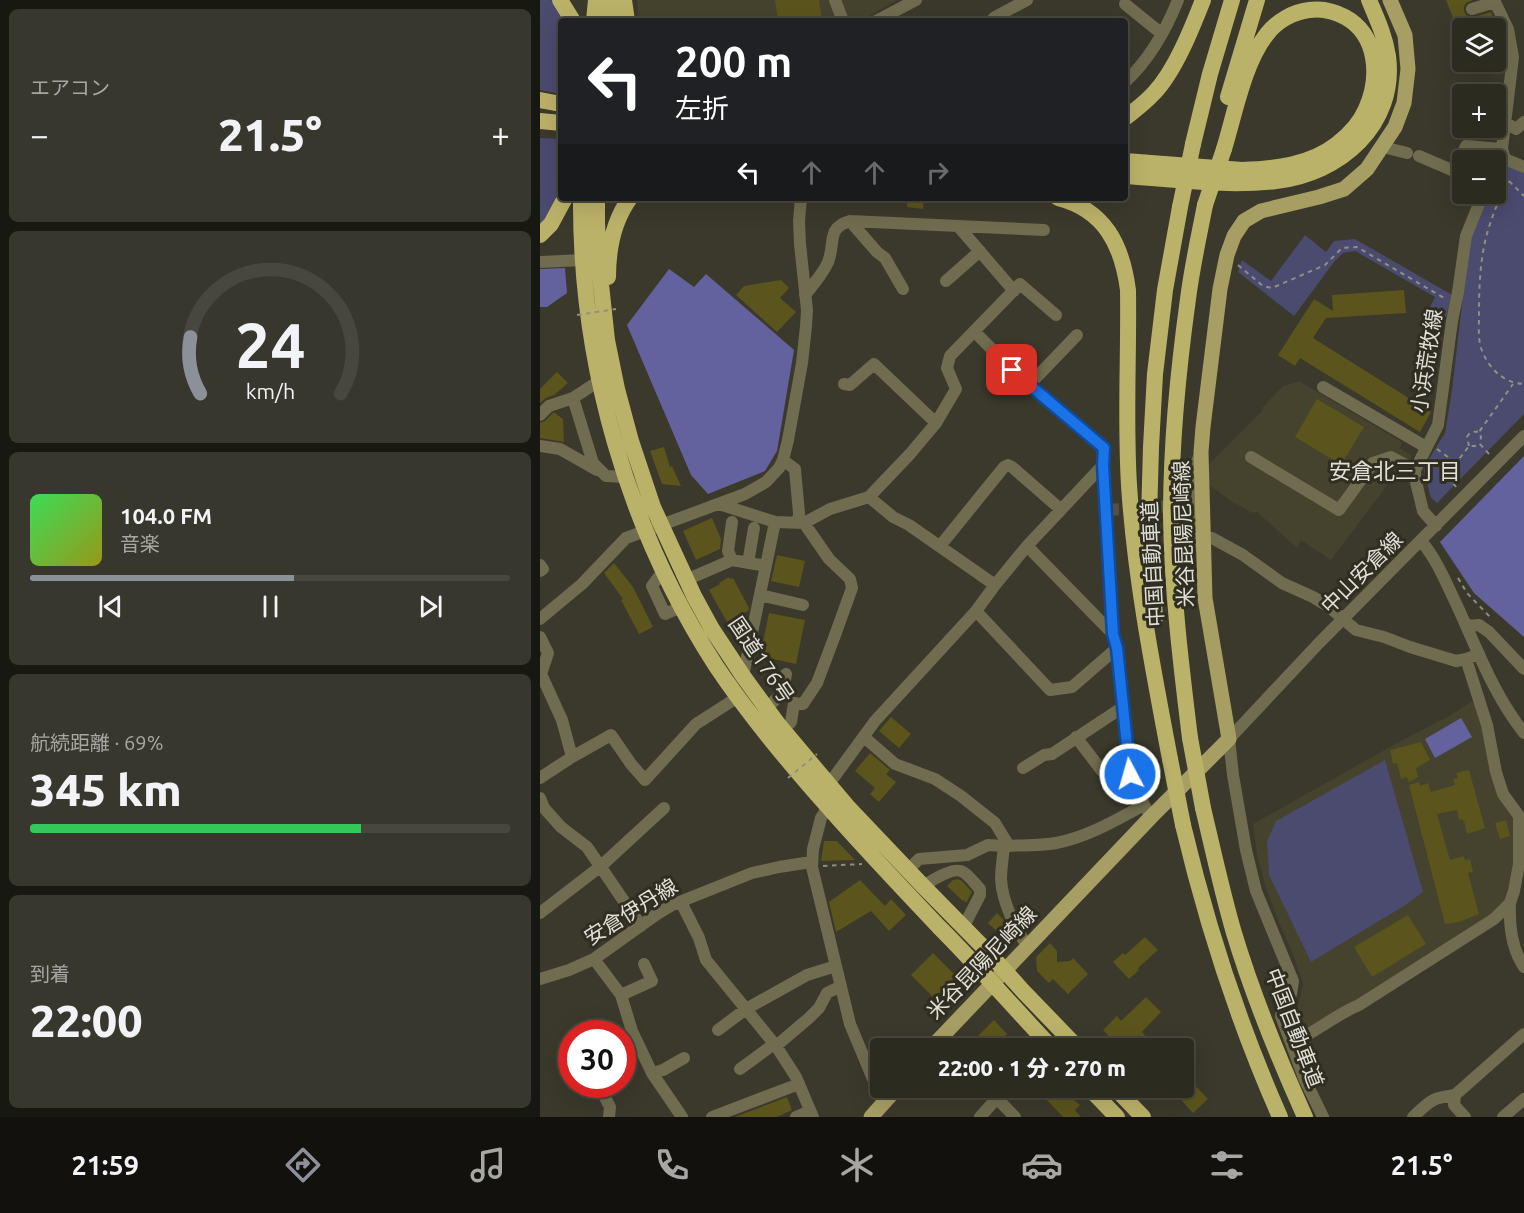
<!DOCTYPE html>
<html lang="ja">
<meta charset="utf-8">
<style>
body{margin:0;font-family:Ubuntu,"Noto Sans JP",sans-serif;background:#38372d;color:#f1f3f6;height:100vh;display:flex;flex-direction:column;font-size:22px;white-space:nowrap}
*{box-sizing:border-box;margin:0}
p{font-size:20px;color:#a6a7a5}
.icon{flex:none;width:33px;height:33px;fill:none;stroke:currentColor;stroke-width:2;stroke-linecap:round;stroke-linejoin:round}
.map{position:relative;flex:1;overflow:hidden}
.side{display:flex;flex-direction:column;gap:9px;padding:9px;background:#181812;width:540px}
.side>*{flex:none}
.banner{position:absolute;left:18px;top:18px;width:570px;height:183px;border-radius:6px;box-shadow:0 6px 24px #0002,0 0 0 2px #48473e;background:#202124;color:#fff;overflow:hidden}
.fabs{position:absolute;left:912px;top:18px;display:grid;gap:12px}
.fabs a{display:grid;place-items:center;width:54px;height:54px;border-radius:6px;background:#2c2b20;box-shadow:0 6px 24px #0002,0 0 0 2px #48473e;font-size:30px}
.speed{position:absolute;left:18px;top:1020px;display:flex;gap:12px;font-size:30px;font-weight:700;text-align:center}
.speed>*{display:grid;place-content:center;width:78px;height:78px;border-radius:50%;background:#2c2b20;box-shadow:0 6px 24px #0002,0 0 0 2px #48473e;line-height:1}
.speed .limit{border:9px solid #d22;background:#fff;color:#111}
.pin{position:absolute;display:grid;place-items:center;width:51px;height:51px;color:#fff;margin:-26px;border-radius:12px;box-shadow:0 3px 9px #0006}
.me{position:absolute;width:66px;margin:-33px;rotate:354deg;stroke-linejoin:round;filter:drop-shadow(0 0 4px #0008)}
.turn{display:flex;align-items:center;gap:21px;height:126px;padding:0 18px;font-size:27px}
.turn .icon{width:78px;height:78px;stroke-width:2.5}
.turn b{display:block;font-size:42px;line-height:51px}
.lanes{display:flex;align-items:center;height:57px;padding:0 18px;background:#0003;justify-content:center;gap:30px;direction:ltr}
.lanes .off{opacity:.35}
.big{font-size:45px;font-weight:800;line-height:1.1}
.side .tile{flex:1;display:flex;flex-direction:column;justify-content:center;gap:9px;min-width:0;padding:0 21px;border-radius:9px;background:#38372d}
.side .dial{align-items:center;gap:0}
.dial svg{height:156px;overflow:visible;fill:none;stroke:#48473e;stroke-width:7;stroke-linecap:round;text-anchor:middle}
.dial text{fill:#f1f3f6;stroke:none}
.song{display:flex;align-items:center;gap:18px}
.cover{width:72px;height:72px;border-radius:9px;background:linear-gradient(135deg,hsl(130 70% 55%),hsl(60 70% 35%))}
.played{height:6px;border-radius:3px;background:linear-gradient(90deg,#8c9099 55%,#48473e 55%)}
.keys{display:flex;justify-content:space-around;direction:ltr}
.heat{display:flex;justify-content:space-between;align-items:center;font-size:33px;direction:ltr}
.charge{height:9px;border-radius:4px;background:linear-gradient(90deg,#34c759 69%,#48473e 0)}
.trip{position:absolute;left:330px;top:1038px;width:324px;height:60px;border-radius:6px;background:#2c2b20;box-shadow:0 6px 24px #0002,0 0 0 2px #48473e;font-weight:800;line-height:60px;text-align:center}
.tab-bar{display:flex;height:96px;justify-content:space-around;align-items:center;background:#12110d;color:#a6a7a5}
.tab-bar .icon{width:42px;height:42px}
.tab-bar .active{color:#8c9099}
.tab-bar b{font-size:27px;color:#f1f3f6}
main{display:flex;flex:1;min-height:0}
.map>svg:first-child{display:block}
.built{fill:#45422e}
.green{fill:#4b4a6f}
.water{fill:#64629e}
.building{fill:#5b541c}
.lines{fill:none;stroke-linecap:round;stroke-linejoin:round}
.minor-tunnel{stroke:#535245;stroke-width:12;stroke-dasharray:12 6;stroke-linecap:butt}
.path{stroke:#908f84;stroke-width:2;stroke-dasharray:4.5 4.5;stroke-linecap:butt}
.minor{stroke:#6f6c4f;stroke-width:12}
.major{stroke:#a69e63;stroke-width:15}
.highway{stroke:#bbb269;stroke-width:16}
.path-bridge{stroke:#908f84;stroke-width:2;stroke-dasharray:4.5 4.5;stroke-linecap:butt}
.highway-bridge{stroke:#bbb269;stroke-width:16}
.route-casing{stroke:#114b97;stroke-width:15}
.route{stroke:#1a73e8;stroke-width:10}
.labels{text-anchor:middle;stroke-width:6;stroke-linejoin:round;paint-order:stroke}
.street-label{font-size:21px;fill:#e1e0d8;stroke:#302e21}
.neighbourhood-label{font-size:22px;fill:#e1e0d8;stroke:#302e21}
</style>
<main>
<section class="side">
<div class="tile"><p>エアコン</p>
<div class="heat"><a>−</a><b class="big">21.5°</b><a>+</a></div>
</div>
<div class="tile dial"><svg viewBox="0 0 100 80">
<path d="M14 69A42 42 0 1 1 86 69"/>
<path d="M14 69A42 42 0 0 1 9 40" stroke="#8c9099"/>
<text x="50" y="56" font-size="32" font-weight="700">24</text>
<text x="50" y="72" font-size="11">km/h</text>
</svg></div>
<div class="tile">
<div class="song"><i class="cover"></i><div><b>104.0 FM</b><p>音楽</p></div></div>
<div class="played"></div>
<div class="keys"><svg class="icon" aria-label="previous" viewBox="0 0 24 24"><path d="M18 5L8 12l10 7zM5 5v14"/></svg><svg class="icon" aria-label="pause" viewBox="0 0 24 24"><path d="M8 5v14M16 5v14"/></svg><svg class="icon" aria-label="next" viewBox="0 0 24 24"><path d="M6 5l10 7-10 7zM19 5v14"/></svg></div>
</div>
<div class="tile"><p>航続距離 · 69%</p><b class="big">345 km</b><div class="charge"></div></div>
<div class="tile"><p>到着</p><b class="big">22:00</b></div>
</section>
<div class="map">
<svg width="984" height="1117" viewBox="0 0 984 1117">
<rect width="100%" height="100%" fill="#3a392b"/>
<path class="built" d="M97 0H357L320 21H99Z
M759 381 862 442 860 448 872 456 864 472 852 467 845 480 849 483 791 560 761 540 757 548 717 512 712 513 691 501 669 485V464L723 410 722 408 743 386Z
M936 699 974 815 976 862 967 900 956 915 762 1033 757 1031 754 1016 761 995 763 984 754 957 740 925 727 891 717 855 713 824 855 744 909 716Z"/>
<path class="green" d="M0 0H11L23 13 27 21H21V94L0 90Z
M0 138 21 139V185L17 201 0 226Z
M967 164 984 171V414L897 503 892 499 890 495 884 470 887 462 905 433 912 390 929 244 937 217 951 194H956V186Z
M765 235 786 252 794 241 815 239 912 295 906 317 890 307 895 297 815 251 803 253 794 262 754 316 698 272 702 260 731 281Z
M845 760 883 892 864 906 771 962 729 875 727 841 736 821Z"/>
<path class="water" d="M25 268 27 293 7 307H0V269Z
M129 269 154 287 166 274 254 350 237 451 225 471 168 494 151 475 87 325Z
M984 456V637L934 593 900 542Z
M921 718 932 737 895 758 885 739Z"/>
<path class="building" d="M235 0H279L282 21H238Z
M906 0H933L926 3 924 7V11L926 15 930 17H934L951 12 957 26 950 28H917Z
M368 198H384L383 209 367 207Z
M241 280 249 288 240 298 256 312 237 332 196 295 204 286Z
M864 290 866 313 786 318 773 338 891 412 880 432 760 358 755 366 738 355 774 299 793 311 792 295Z
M17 372 28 383 14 395 6 398 0 403V389Z
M777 399 824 427 801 465 755 437Z
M13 413H15L23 419 24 442 0 438V423L5 421Z
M124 447 130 467 132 466 141 486 122 484 110 451Z
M172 518 181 539 180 549 156 560 143 531Z
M237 555 265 561 259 587 231 581Z
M74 563 93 587 113 627 99 634 81 600 83 599 64 573Z
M189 577 190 579 193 578 209 608 208 611 187 622 169 590 180 584 179 583Z
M229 613 265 620 256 664 220 656Z
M351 717 371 734 359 748 339 731Z
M881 742 890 760 876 768 878 777 869 782 867 777 861 779 857 763 853 764 850 750Z
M330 753 350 770 346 774 356 782 339 802 330 794 335 788 315 771Z
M929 770 945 828 927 834 924 821H923L922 819 919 820 917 810 897 814 910 860 924 856 925 860 930 859 933 872 928 873 939 914 919 922 905 924 869 785 879 782 880 786 888 783 891 792 915 785 913 779 918 778 916 773Z
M966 820 970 836 960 839 955 823Z
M284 841H297L315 860 281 861Z
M418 879 422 881 432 892 426 903 424 900 423 901 407 886 413 880Z
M320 880 345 906 351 899 366 915 349 931 331 911 296 932 289 902Z
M457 913 463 919 466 926 459 933 448 923Z
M868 915 886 944 832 977 814 947Z
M605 937 618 950 598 968 599 970 589 979 573 962 583 953 585 955Z
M510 943 517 951V962L530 961 533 958 548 974 528 994 513 979 509 983 497 971 496 957Z
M393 953 416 976 394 998 371 975Z
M606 997 621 1012 602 1032 605 1035 602 1038 613 1048H578L567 1037 568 1035 563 1030 577 1016 581 1021Z
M454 1020 467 1034 464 1037 475 1048H440L433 1041Z
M648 1078 668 1099 653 1113 634 1092 638 1088H644V1083Z
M509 1088H529L537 1096 534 1100 540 1105 535 1110 541 1117H523L502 1095Z
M247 1097 252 1110 237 1117H195Z"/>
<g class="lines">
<path class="minor-tunnel" d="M567 510 651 505"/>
<path class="path" d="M968 181C961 194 955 209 950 224 940 253 939 285 939 316 939 326 938 338 941 348 948 368 963 383 984 384
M969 181 984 196
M698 265 723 286 732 288 785 265 802 248 817 247 904 298
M929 446 927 437C930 432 933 431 939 432
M897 449 916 463
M949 454 940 444 941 437 939 432 973 384
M916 487 907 475 929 446H935L940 444
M918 578 927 593 952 619
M283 866 322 864"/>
<path class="minor" d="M295 0 303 21
M954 0 968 29 973 57 962 149 965 159 956 175
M585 4 622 34
M932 9 955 2
M336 21 376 0
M451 21 455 17 487 0
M585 82C609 60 626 30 638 0
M965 122 976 129 984 122
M843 147 867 153
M879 156 914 171 926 146 962 149
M965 159 984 167
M310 221 337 252 345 258 363 289
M418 226 474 291
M0 262 43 260
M406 281 440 251
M265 295C272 286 287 269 289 259 295 241 287 228 310 221L504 230
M434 331 472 370 564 448 563 465 573 634 577 648 590 774 604 805 611 817
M59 381 33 398 53 463 66 476 85 477
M304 384 310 385 334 364 396 423
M489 385 537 335
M783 387 886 447
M0 415 9 406 33 398
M0 446 20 449 57 470
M660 455C647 478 652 517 654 543L657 546H664
M711 457 799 510 833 463 851 457 875 470
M243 460 255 469 259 513 258 523
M329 497 353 517 369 525 455 585
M179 504 235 522 264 523 290 509 329 497 370 454 396 423 416 389 407 368 410 356 480 284 516 315
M896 526 883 511 875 478V470L898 425 912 321 918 292 926 236 943 194
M664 538H672L703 555 742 583 773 597 788 606 816 630 844 637 870 647 916 661 926 659 939 654
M881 541C895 557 904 578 913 597 935 643 952 693 984 733
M400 546 464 467 468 465 472 467 518 507
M487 546 573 634
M192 560 188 551 192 522
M208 563 214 528
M0 565 3 569 0 571
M123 571 112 586 125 614 141 607
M146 580 192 560 226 566
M220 595 263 605
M436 611 510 690 532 687 577 648
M0 619 42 584 86 538 205 494 226 482 239 468 243 460 248 440 262 363 266 326 267 310 260 244 259 221 261 198
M927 626 939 625 949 632 984 669
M0 637 8 653 1 674 22 720 32 757 0 778
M203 676 235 522
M226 708 242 694 246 674
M243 730 251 722 254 703 263 704 277 683 294 638 312 588 310 579 289 559 264 523
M324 737 355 764 395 779 421 796 455 823 469 846
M536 737 562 771 590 774
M32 757 71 735 91 764 105 780 156 724 198 697
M483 768 504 755 512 754 583 707
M0 798 4 808 21 827 47 847 101 926
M368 870 379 859 427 855 448 845 464 846
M383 886C391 881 414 866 423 872 429 875 435 884 440 889V895L424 926
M141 902 159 938 166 960 236 1046 256 1077 273 1117
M970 903C969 925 971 948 984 967
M0 913 61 866 124 808
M488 946C475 930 462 900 461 879 461 869 463 857 464 846 481 845 500 846 516 843 548 837 576 820 604 805
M54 959 81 995 92 1031 112 1073 142 1117
M0 979 29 970 54 959 117 914 132 905 212 873 239 867 271 862
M81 995 112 981 104 964
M178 1030 206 1009 267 975 296 966
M400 1038 410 1048
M751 1043C775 1033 795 1015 819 1005L954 919 970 903 974 891 979 864V816L963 794 956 772 947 725 926 659
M236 1046 269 1018 279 1008 287 993 301 986
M200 1069 234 1044
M112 1073 123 1070 144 1058
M58 1084 70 1107 69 1117
M447 1088 475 1117
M343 1103 310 1024 272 867 273 849 281 818 288 807 289 784 335 721 436 611 455 585 487 546 563 465
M172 1117 259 1084
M256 1117 270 1111
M440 1117 457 1098
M783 1117 764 1078 741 1016 743 1006 751 994 753 981 716 891 706 850 693 775 689 739 779 643 984 436
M873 1117C890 1101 891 1098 915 1095
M925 1117 914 1105 915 1095 984 1034
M963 1117 984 1099"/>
<path class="major" d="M391 1048 611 817 689 739 665 598 661 452 663 427 680 289 687 255 694 236 704 221 721 211 779 197 804 189 827 169 855 127 864 103 868 69 865 35 850 0
M331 1117 357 1088"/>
<path class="highway" d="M20 0 33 21
M84 0 87 21
M54 21 56 0
M70 21 72 0
M688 97 717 0
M0 100 21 104
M585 118C595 110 605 103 614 93 635 71 652 28 663 0
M0 121 21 123
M653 144 670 74 692 0
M585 161 702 170C735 169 770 165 797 144 809 135 820 123 826 109 840 78 838 35 805 17 794 11 782 8 769 10 753 12 737 21 727 34 704 63 695 113 684 149
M585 176C635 179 686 187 736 181 800 174 857 125 848 56 845 36 837 19 829 0
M41 198C40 363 87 528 176 666 210 717 249 763 289 808 325 849 362 888 399 927 438 966 474 1008 512 1048
M57 198V222L59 266 67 340 77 389 91 441 113 507 154 596 172 629 203 676 238 724 307 806 383 886 447 951 483 991 538 1048
M518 198C565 210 582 245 588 290 589 355 585 420 589 485 595 578 613 669 630 759
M0 235 11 224 25 198
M68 277C68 250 74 220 90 198
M615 618 609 518 611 447 615 374 625 290 640 207
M650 738C641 665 632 591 631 516 631 444 638 371 648 299 652 267 659 236 665 205
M663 808C673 850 682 892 694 933 713 996 738 1057 765 1117
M643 825C667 926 698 1022 740 1117
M549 1088 577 1117
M575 1088 603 1117"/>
<path class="path-bridge" d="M37 315 76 309
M248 778 277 754"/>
<path class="highway-bridge" d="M665 205 684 149
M640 207 653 144
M650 738 663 808
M630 759 643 825"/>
</g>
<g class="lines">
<defs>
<path id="route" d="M472 370 564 448 563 465 573 634 577 648 590 774"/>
</defs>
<use href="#route" class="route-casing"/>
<use href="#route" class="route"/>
</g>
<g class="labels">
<g class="street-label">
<text transform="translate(887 361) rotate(-81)" y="7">小浜荒牧線</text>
<text transform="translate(644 534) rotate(-92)" y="7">米谷昆陽尼崎線</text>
<text transform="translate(613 564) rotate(-93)" y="7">中国自動車道</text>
<text transform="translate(822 573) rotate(-45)" y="7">中山安倉線</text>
<text transform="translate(221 660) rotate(56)" y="7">国道176号</text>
<text transform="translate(91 912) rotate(-32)" y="7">安倉伊丹線</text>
<text transform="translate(442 963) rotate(-46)" y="7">米谷昆陽尼崎線</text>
<text transform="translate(754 1028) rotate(69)" y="7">中国自動車道</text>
</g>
<g class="neighbourhood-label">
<text x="855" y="479">安倉北三丁目</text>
</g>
</g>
</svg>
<div class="fabs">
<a><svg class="icon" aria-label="layers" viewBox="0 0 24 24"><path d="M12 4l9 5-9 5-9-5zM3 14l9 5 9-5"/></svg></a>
<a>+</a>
<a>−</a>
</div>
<div class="speed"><div class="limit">30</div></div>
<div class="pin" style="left:472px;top:370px;background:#d93025"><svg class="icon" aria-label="arrive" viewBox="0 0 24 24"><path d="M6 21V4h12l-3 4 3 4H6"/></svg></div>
<svg class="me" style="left:590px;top:774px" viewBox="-20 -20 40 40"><circle r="17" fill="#1a73e8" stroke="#fff" stroke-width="3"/><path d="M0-11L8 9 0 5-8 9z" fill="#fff"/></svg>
<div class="trip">22:00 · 1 分 · 270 m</div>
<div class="banner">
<div class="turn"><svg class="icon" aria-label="left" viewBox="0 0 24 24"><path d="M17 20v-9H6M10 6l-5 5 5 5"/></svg><div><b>200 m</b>左折</div></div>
<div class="lanes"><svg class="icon" aria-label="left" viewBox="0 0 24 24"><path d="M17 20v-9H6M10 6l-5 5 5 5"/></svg><svg class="icon off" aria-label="ahead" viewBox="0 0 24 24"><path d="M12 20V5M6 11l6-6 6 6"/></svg><svg class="icon off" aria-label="ahead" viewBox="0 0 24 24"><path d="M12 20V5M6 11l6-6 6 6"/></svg><svg class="icon off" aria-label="right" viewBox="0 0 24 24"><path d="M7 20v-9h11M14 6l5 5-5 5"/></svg></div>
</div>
</div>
</main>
<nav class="tab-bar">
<b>21:59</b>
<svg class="icon active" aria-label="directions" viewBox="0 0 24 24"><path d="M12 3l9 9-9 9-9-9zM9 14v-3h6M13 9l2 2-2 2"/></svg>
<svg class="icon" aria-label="music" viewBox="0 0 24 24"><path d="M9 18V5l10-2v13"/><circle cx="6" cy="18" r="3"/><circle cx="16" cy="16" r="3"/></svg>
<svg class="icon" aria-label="phone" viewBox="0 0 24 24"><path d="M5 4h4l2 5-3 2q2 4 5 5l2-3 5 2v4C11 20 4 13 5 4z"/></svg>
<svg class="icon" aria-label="climate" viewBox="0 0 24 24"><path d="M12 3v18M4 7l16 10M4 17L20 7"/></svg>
<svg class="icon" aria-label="car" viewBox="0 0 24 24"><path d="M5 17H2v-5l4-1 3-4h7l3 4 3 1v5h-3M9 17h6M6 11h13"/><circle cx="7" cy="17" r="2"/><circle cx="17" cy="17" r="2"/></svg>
<svg class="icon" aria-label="filters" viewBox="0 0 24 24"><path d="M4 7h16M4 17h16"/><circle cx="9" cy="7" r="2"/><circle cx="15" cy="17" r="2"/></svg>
<b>21.5°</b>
</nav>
